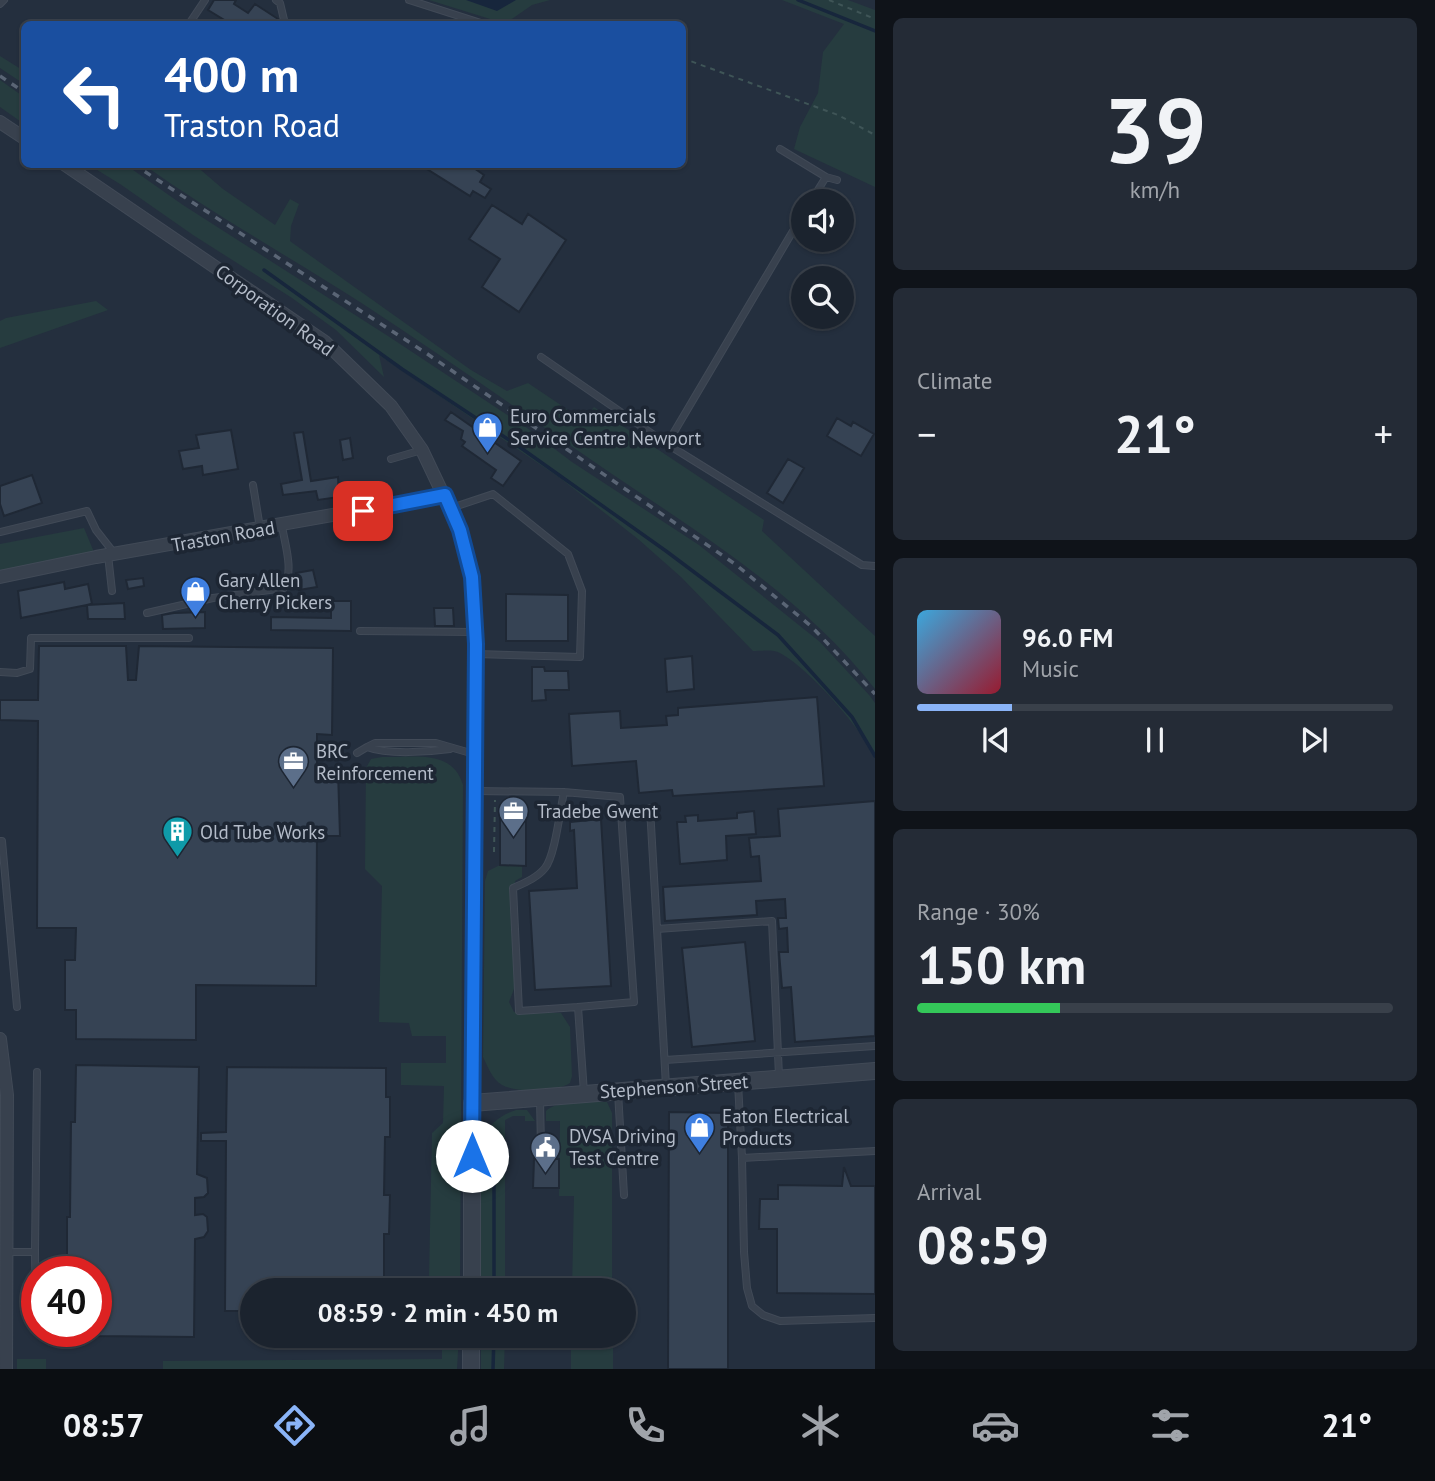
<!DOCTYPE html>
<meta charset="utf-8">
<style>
body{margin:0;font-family:"PT Sans",sans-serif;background:#242b36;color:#f1f3f6;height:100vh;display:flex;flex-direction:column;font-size:26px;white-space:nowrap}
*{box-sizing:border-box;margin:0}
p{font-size:23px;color:#a0a4aa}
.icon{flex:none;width:38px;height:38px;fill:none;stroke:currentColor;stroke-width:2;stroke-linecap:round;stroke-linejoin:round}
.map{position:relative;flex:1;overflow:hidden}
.details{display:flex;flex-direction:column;gap:18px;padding:18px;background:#0f1319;width:560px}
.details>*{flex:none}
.banner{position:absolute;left:21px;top:21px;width:665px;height:147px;border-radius:10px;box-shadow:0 2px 5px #0004,0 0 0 2px #39404a;background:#1a4fa0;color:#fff;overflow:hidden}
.controls{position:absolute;left:791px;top:189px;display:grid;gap:14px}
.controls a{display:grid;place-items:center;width:63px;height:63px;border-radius:50%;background:#1b232e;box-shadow:0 2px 5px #0004,0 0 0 2px #39404a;font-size:35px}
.speed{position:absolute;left:21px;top:1256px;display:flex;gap:14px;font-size:35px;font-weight:700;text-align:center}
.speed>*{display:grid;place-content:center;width:91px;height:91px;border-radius:50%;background:#1b232e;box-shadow:0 2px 5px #0004,0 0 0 2px #39404a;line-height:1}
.speed .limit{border:10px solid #d22;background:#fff;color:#111}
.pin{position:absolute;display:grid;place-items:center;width:60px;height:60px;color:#fff;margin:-30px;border-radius:14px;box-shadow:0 4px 10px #0006}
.me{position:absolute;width:77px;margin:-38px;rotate:0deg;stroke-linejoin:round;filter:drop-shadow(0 0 5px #0008)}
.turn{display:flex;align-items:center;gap:24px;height:147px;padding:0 28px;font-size:32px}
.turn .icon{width:91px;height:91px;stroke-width:2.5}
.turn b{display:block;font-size:49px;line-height:60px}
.big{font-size:52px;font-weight:600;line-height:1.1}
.details .card{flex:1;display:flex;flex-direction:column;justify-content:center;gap:10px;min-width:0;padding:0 24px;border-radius:10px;background:#242b36}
.details .dial{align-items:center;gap:0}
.dial b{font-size:91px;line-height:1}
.song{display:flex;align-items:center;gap:21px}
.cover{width:84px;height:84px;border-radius:10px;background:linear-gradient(135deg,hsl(200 70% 55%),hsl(350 70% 35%))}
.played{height:7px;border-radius:4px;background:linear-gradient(90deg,#8ab4f8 20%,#39404a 20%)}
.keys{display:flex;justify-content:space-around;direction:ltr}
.heat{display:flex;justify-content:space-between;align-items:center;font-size:38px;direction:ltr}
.charge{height:10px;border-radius:5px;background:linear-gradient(90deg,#34c759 30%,#39404a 0)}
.trip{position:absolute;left:240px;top:1278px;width:396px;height:70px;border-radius:35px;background:#1b232e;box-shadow:0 2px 5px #0004,0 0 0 2px #39404a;font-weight:600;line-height:70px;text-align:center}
.tabs{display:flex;height:112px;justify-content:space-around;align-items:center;background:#0b0e12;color:#a0a4aa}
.tabs .icon{width:49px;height:49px}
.tabs .active{color:#8ab4f8}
.tabs b{font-size:32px;color:#f1f3f6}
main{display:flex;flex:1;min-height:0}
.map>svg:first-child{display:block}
.green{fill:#263c3f}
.water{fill:#17263c}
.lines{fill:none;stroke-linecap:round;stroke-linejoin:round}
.stream{stroke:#17263c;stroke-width:3.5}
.building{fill:#364354;stroke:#1f2835;stroke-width:2}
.service-casing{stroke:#414a57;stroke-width:8}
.minor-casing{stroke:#414a57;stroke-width:14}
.tertiary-casing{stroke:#414a57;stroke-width:18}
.path{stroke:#3f5557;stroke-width:2;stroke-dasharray:5 5;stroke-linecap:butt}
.service{stroke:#38414e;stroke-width:6}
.minor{stroke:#38414e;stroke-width:12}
.tertiary{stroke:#38414e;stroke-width:16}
.rail{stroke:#5a6575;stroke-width:3.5;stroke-dasharray:7 7;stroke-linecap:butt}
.route-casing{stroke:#114b97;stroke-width:18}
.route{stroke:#1a73e8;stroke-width:12}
.labels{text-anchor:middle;stroke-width:7;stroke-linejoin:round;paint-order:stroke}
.street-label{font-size:19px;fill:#b4bcc9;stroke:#1d2633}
.poi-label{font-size:19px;fill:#b4bcc9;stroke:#1d2633;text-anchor:start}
</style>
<main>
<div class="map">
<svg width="875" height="1369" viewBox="0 0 875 1369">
<rect width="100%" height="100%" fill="#242f3e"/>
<path class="green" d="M429 0H550L532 5 509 21 503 23Z
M782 0H848L875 10V187L794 149 800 127 818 93 823 52 844 24Z
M0 56 24 71V84L0 68Z
M0 80 24 97V124L0 107Z
M89 165H126L183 205 388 336 527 428 572 462 699 545 820 642 870 696 875 703V756C858 726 810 669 780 653 773 649 761 651 753 651L681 577 638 539 560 478 379 355 384 377 336 330 292 298 193 235 120 184Z
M144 165H195L223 189 275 225 290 199 299 204 291 226 290 241 294 244 471 370 507 391 528 383 583 420 594 407 764 520 762 531 875 636V689C803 597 704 536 609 472 527 416 446 358 363 304 290 257 214 215 144 165Z
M96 301 108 310 0 348V321L6 318Z
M84 528 96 557 0 577V544Z
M382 757C413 758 452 748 463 785L460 1284 458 1290H431L429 1277 432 1133 443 1123 444 1086 401 1085V1063H446V1036H412L409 1023 379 1022 382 886 365 869 366 768 371 759Z
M500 865 522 866V877L515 881 514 989 509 1002 514 1012 561 1013 570 1027 572 1076 570 1083C557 1092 516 1093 502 1085 492 1079 488 1067 483 1057L485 881 488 871Z
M607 1102 612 1113V1290H572L574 1196H559L560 1121H546V1111C557 1100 592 1102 607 1102Z
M516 1110H527L535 1121H525V1116H513L505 1120V1290H481V1138C490 1124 500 1115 516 1110Z
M442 1335H459L457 1369H163V1361L442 1359Z
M481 1335H505L504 1369H481Z
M571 1335H613V1369H571Z
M17 1359H46V1369H17Z"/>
<path class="water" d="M466 0H516L497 11Z"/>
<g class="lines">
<path class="stream" d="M798 0 875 31
M264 270 402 369 521 448 666 551 778 635 852 717 875 756
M494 1290V1133
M493 1369 494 1335"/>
</g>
<path class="building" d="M214 0H236L234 4 248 13 255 4 278 19 279 24H231L208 10Z
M419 164H468L484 175 480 182 491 189 485 198 473 191 470 196Z
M492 205 522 224 528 214 566 240 519 312 482 287 500 259 469 239Z
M451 412 521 461 503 486 491 478 496 470 462 446 465 442 461 439 463 431 445 420Z
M837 418 851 426 853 422 874 434 861 456 827 436Z
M231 430 238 469 203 475 202 466 183 469 179 451 199 448 196 435Z
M303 432 311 481 338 477 339 497 318 500 316 491 283 495 281 484 302 480 294 433Z
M350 438 353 458 343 460 340 440Z
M788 459 804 468 783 503 767 493Z
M32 475 42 503 4 516 0 504V486Z
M313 570 317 587 299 590 296 573Z
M143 578 144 586 128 589 126 580Z
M64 582 65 589 88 584 92 604 21 618 18 591Z
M506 594 568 595V641H506Z
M331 601H351V631L271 630V617L331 618Z
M124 603 125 619H88L87 605Z
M434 608H453L454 626H435Z
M205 612V628L163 629 162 615 174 613Z
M39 646H126L128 680H136L139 646 333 648 332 735 317 734V771H338L340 836H317L316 986 196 985V1040L76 1039V1010H65V960H75L76 928H37L38 721 0 720V700H38Z
M692 656 694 689 667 692 665 659Z
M532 667H544L545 671H568L569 690H545L546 700 532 701Z
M817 697 824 786 673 796 672 790 639 793 636 761 572 766 569 714 620 711 621 728 667 725 666 716 678 715V708Z
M875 801V1036L795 1042 791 987 782 988 779 952H788L787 928 779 929 778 918H786L785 899 756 901 757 915 665 921 663 887 761 881 759 856 751 857 749 838 780 836 778 809Z
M754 811 756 834 726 836 727 860 680 864 677 822H686L685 816 698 815V821L737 818V813Z
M500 815H526V866L500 865Z
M601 819 611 986 535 990 529 891 577 888 574 830 570 831V822Z
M745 942 755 1041 692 1047 682 948Z
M76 1065 199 1067 197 1174 207 1178 208 1193 204 1197 195 1198V1215L203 1214 207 1217 208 1231 204 1237 195 1239 194 1337 96 1336V1272H67V1217H70L71 1122H75Z
M227 1067 386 1068V1097H390V1137H385L384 1195H390L389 1234H384V1290H252V1311H225L226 1141H201V1133L226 1132Z
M669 1112 728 1113V1369H668Z
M534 1159H559V1188H533Z
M844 1167 851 1186H875V1294L777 1293V1229H759L760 1199H778V1185L842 1186Z"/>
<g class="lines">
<defs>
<path id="service" d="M276 0 280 3 285 24
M409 0 484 24
M0 4 4 0
M189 24 205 0
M538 24 547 23 566 24
M780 149 826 177 837 180
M811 201 826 177
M541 357 667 444 862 565 875 566
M667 444 803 214
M391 459 422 450
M253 485 260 528
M451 508 493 494 568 554 582 591 580 657 476 654
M0 532 87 511 96 530 114 553
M108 555 112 591
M147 613 213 598 284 588C294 570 285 545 282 526
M360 631 475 632
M0 672 17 673 30 669 31 638H189
M450 749C428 752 388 755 367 747L375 743H436L474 754
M357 753 367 747
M476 791 564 792 620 797 634 1002 578 1007 584 1093
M564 792C560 810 555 856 545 868 537 878 524 883 513 888L519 1011 578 1007
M650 808 657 929
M0 841H2L17 1007
M665 1060 875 1046
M738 1083 742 1158 744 1252 747 1288 752 1306 763 1315 780 1321 875 1318
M666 1086 657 929 772 921 779 1076
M618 1092 624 1195
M540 1099 541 1148
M742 1158 875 1151
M7 1252H35L37 1072
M35 1252 36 1324"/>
<path id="minor" d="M0 122 24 138
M64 164 325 342 391 406 422 450 460 530 472 577 476 644 472 1103
M0 577 96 557 445 495
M0 1039 7 1095 6 1369"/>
<path id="tertiary" d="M472 1290V1103L875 1071
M471 1369V1335"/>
</defs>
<use href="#service" class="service-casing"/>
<use href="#minor" class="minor-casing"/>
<use href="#tertiary" class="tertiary-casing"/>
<path class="path" d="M829 0 875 19
M577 24H589
M682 58 838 115 875 135
M494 852 495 800"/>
<use href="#service" class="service"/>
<use href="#minor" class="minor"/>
<use href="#tertiary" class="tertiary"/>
<path class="rail" d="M0 76 24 92
M133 164 426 353 735 564 811 626 875 694"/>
</g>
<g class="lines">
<defs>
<path id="route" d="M363 511 445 495 460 530 472 577 476 644 472 1156"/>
</defs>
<use href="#route" class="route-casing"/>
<use href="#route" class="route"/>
</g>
<defs>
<symbol id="shop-pin" viewBox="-11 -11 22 30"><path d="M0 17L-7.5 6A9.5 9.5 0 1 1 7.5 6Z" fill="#3f7fe0" stroke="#1d2633"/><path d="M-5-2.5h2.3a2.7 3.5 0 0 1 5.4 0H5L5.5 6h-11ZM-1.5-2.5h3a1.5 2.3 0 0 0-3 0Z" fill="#fff"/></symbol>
<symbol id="office-pin" viewBox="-11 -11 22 30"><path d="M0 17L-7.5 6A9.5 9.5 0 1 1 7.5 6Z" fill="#5c6f8a" stroke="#1d2633"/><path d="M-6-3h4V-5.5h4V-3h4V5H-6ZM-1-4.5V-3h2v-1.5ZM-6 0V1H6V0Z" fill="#fff"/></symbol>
<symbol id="building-pin" viewBox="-11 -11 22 30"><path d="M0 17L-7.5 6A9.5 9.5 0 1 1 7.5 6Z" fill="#0f9aa8" stroke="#1d2633"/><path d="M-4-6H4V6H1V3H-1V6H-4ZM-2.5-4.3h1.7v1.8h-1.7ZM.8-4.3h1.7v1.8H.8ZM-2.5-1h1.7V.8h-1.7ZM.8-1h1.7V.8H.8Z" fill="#fff"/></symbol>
<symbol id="civic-pin" viewBox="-11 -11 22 30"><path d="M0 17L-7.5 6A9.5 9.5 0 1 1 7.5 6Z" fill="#5c6f8a" stroke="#1d2633"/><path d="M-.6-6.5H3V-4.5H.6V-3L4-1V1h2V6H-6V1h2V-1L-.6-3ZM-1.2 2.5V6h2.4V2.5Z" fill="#fff"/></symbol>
</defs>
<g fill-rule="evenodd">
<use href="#shop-pin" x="470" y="410" width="35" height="47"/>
<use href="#shop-pin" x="178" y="574" width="35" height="47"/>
<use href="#office-pin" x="276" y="744" width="35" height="47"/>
<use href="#office-pin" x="496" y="794" width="35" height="47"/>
<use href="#building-pin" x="160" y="814" width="35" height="47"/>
<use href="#shop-pin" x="682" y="1110" width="35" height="47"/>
<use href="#civic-pin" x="528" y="1130" width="35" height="47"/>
</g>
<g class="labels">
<g class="street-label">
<text transform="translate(275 310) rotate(36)" y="7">Corporation Road</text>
<text transform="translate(223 536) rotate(-10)" y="7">Traston Road</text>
<text transform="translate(674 1086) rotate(-4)" y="7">Stephenson Street</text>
</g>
<g class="poi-label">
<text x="510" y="423">Euro Commercials<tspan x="510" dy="22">Service Centre Newport</tspan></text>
<text x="218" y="587">Gary Allen<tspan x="218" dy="22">Cherry Pickers</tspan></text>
<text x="316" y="758">BRC<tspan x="316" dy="22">Reinforcement</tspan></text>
<text x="537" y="818">Tradebe Gwent</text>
<text x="200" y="839">Old Tube Works</text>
<text x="722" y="1123">Eaton Electrical<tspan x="722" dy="22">Products</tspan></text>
<text x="569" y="1143">DVSA Driving<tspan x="569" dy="22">Test Centre</tspan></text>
</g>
</g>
</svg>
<div class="controls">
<a><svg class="icon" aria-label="sound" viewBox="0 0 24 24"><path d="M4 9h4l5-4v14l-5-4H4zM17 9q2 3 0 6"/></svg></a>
<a><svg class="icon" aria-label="search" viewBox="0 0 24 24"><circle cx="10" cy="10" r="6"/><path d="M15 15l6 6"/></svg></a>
</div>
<div class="speed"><div class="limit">40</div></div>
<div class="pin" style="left:363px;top:511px;background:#d93025"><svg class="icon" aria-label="arrive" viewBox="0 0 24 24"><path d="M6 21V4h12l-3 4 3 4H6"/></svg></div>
<svg class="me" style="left:472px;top:1156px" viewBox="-20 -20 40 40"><circle r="19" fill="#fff"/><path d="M0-13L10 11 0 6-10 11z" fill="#1a73e8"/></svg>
<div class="trip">08:59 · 2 min · 450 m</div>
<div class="banner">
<div class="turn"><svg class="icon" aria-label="left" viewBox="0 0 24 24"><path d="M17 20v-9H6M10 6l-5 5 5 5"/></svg><div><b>400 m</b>Traston Road</div></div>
</div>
</div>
<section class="details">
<div class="card dial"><b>39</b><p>km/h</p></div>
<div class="card"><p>Climate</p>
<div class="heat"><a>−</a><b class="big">21°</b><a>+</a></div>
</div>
<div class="card">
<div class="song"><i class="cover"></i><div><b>96.0 FM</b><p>Music</p></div></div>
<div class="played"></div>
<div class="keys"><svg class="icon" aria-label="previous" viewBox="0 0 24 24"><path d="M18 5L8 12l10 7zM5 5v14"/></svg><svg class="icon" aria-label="pause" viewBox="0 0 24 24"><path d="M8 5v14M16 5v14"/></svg><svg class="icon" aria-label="next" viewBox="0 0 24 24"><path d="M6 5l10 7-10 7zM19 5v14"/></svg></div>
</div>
<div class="card"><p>Range · 30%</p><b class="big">150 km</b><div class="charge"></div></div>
<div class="card"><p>Arrival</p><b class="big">08:59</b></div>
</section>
</main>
<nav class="tabs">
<b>08:57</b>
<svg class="icon active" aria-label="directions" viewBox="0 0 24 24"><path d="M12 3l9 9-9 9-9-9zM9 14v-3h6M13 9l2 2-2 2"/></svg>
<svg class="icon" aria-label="music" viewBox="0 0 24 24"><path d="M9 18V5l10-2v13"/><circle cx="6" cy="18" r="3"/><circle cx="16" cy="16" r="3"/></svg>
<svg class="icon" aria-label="phone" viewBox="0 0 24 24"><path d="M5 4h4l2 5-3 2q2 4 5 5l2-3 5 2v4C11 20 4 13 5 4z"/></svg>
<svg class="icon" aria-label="climate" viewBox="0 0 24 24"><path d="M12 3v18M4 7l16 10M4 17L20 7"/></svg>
<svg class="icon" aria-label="car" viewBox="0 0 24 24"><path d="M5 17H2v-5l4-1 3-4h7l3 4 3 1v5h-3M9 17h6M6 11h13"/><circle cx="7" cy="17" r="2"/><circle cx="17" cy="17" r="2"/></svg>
<svg class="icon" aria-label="filters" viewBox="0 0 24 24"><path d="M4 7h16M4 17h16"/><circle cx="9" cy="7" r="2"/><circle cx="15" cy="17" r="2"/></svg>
<b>21°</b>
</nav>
